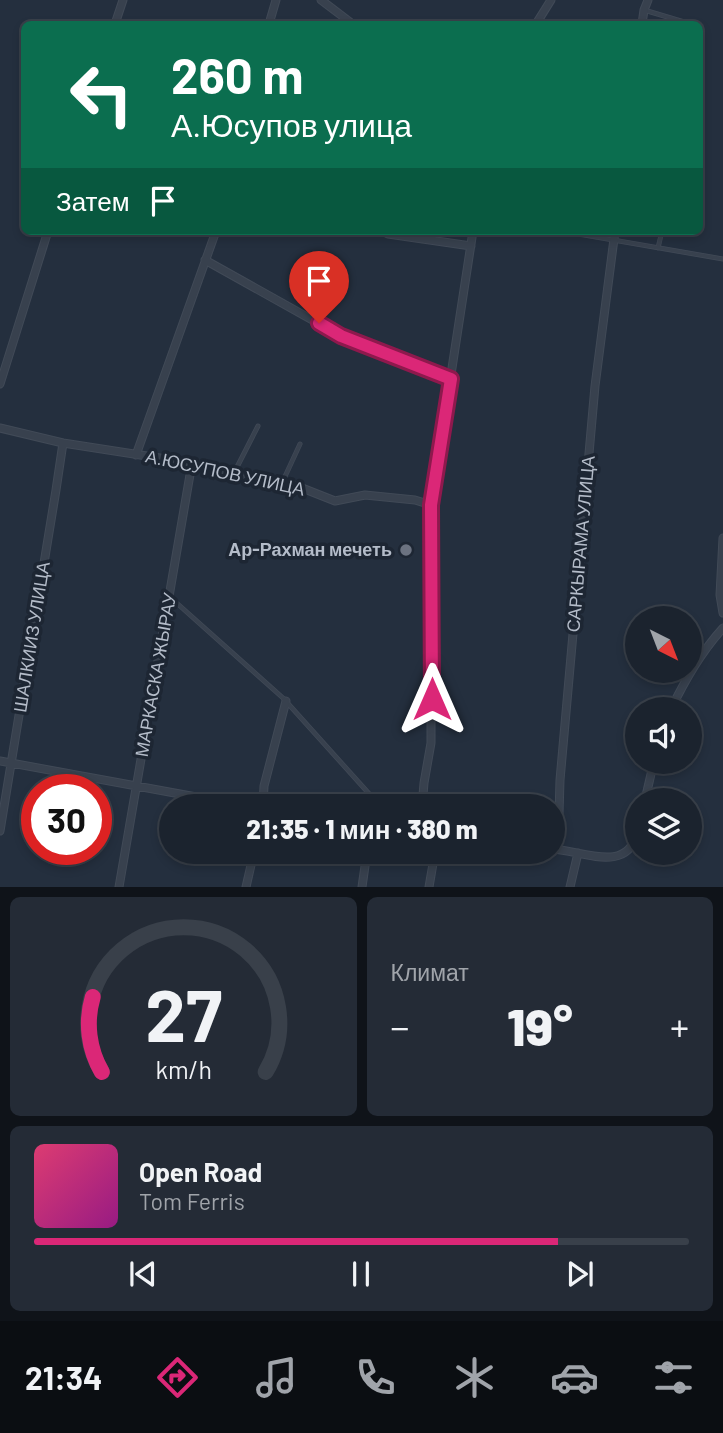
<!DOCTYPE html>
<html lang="ru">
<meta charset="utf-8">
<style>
body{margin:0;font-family:Barlow,sans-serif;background:#242b36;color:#f1f3f6;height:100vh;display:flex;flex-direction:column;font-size:26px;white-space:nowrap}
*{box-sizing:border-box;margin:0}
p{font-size:23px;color:#a0a4aa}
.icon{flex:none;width:38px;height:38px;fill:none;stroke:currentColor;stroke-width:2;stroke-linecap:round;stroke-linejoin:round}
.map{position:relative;height:887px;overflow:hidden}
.panel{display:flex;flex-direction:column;gap:10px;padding:10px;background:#0f1319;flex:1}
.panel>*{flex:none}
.hud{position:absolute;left:21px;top:21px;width:682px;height:214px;border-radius:10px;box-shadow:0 4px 10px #0003,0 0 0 2px #39404a;background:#0b6e4f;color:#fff;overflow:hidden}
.needle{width:46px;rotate:138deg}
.buttons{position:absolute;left:625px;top:606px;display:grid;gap:14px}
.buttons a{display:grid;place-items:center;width:77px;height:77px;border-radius:50%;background:#1b232e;box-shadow:0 4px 10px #0003,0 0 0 2px #39404a;font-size:35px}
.speed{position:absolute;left:21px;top:774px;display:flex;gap:14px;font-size:35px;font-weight:700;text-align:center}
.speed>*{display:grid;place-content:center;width:91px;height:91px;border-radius:50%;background:#1b232e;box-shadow:0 4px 10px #0003,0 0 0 2px #39404a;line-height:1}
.speed .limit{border:10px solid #d22;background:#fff;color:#111}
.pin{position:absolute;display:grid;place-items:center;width:60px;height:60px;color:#fff;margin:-72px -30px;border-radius:50% 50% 50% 0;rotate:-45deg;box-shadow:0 0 7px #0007}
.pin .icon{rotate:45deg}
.me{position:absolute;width:77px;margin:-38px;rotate:0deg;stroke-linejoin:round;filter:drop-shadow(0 0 5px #0008)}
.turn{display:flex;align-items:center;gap:24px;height:147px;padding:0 35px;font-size:32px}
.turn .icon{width:91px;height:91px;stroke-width:2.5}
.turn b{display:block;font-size:49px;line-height:60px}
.then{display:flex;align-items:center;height:66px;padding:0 35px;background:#0003;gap:14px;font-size:26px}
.big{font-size:52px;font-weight:800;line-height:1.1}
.panel .card{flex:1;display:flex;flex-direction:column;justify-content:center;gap:10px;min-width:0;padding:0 24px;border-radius:10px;background:#242b36}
.panel .dial{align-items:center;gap:0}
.dial svg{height:182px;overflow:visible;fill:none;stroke:#39404a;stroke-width:7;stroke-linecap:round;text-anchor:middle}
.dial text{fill:#f1f3f6;stroke:none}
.song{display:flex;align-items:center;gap:21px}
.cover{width:84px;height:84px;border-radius:10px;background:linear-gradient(135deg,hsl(340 70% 55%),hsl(310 70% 35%))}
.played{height:7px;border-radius:4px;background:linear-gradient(90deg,#db2777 80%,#39404a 80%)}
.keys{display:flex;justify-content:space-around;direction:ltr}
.heat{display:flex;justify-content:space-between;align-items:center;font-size:38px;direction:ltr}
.panel .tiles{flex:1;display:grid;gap:10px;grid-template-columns:1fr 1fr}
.card:last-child{grid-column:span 2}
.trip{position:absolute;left:159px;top:794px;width:406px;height:70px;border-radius:35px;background:#1b232e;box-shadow:0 4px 10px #0003,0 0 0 2px #39404a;font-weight:800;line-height:70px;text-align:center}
.tabs{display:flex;height:112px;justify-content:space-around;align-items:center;background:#0b0e12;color:#a0a4aa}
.tabs .icon{width:49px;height:49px}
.tabs .active{color:#db2777}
.tabs b{font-size:32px;color:#f1f3f6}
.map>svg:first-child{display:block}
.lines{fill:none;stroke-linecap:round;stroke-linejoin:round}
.service-casing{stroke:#414a57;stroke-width:5}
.minor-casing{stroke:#414a57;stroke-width:9}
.service{stroke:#38414e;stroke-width:3.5}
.minor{stroke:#38414e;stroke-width:7}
.route-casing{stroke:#8e194d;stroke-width:18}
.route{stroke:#db2777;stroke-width:12}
.worship-dot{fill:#6b7280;stroke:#1d2633;stroke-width:2.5}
.labels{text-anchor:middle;stroke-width:7;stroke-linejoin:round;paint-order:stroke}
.street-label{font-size:18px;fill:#b4bcc9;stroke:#1d2633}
.poi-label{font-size:18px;font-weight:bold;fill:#b4bcc9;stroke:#1d2633;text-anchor:end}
</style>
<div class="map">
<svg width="723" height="887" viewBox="0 0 723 887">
<rect width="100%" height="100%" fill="#242f3e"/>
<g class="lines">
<defs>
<path id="service" d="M644 10 691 24
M700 27 701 28
M561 231 723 259
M658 248 662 231
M235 471 258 426
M282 483 300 444
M171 598 283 698 381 807"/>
<path id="minor" d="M321 0 350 22
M115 24 123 0
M269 24 276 0
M536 24 551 0
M642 24 644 10 648 0
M382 231 388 234 471 246
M205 260 341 336 451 379
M0 384 48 231
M0 428 63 443 192 463 297 486 335 501 365 495 415 500 431 505
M136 455 216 231
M723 538 720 595 723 613
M671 709C685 680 701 652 723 628
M0 761 251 807
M645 800 654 761
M263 807 264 786 286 701
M422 807 424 783 431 743V505L473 231
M0 831 56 490 63 443
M553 849C583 851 627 874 637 833
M558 849 560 780 595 386 615 231
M119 887 192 463
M246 887 254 852
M362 887 367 852
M429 887 435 852
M570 887 578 853"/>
</defs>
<use href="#service" class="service-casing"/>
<use href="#minor" class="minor-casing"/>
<use href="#service" class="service"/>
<use href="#minor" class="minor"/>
</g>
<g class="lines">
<defs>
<path id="route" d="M319 323 341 336 451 379 431 505 432 699"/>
</defs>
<use href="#route" class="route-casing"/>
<use href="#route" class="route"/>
</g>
<circle class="worship-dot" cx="406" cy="550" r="7"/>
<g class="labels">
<g class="street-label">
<text transform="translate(225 473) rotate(12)" y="6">А.ЮСУПОВ УЛИЦА</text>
<text transform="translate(581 544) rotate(-85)" y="6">САРКЫРАМА УЛИЦА</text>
<text transform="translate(32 637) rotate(-81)" y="6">ШАЛКИИЗ УЛИЦА</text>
<text transform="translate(156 675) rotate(-80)" y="6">МАРКАСКА ЖЫРАУ</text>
</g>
<g class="poi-label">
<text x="392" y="556">Ар-Рахман мечеть</text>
</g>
</g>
</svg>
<div class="buttons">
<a><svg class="needle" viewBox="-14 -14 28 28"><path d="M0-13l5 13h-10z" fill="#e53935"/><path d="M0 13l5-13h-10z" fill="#a0a4aa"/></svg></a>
<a><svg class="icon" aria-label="sound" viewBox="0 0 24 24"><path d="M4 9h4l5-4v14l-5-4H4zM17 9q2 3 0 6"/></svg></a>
<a><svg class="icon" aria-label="layers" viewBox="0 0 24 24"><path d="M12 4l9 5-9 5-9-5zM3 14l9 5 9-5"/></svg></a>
</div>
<div class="speed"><div class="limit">30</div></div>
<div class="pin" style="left:319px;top:323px;background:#d93025"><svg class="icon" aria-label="arrive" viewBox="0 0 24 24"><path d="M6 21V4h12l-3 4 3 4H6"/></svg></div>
<svg class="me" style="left:432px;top:699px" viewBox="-20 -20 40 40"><path d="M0-17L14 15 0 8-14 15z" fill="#db2777" stroke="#fff" stroke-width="4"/></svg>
<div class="trip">21:35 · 1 мин · 380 m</div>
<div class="hud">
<div class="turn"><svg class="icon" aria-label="left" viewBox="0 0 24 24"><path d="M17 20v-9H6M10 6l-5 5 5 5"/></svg><div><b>260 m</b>А.Юсупов улица</div></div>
<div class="then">Затем<svg class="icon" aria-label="arrive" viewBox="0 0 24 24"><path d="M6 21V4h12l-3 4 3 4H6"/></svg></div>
</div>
</div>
<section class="panel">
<div class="tiles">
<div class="card dial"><svg viewBox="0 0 100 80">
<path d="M14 69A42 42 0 1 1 86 69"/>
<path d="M14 69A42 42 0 0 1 10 36" stroke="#db2777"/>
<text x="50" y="56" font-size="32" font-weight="700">27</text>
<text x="50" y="72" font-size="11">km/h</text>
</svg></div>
<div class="card"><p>Климат</p>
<div class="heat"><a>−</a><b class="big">19°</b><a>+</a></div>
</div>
<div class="card">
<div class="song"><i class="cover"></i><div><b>Open Road</b><p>Tom Ferris</p></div></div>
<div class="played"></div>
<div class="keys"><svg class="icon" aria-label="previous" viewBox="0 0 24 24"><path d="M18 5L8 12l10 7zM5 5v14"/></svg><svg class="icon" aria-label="pause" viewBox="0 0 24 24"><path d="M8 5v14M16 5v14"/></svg><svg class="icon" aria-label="next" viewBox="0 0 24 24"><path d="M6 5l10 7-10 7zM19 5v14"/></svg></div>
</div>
</div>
</section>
<nav class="tabs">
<b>21:34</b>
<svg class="icon active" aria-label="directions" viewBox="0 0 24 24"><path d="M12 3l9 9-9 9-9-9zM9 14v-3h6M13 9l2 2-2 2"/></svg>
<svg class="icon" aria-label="music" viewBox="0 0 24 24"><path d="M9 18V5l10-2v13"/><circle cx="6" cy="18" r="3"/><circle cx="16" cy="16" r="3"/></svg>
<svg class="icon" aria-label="phone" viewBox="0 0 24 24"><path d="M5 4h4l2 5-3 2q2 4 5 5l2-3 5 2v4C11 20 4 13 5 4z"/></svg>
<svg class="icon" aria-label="climate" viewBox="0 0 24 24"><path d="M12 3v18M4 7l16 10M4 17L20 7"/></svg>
<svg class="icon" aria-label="car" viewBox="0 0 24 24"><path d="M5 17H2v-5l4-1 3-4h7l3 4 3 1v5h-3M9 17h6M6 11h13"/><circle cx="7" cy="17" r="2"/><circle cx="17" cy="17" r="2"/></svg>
<svg class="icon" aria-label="filters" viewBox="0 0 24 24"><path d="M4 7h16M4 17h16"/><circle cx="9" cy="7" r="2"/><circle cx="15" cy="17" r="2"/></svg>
</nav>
